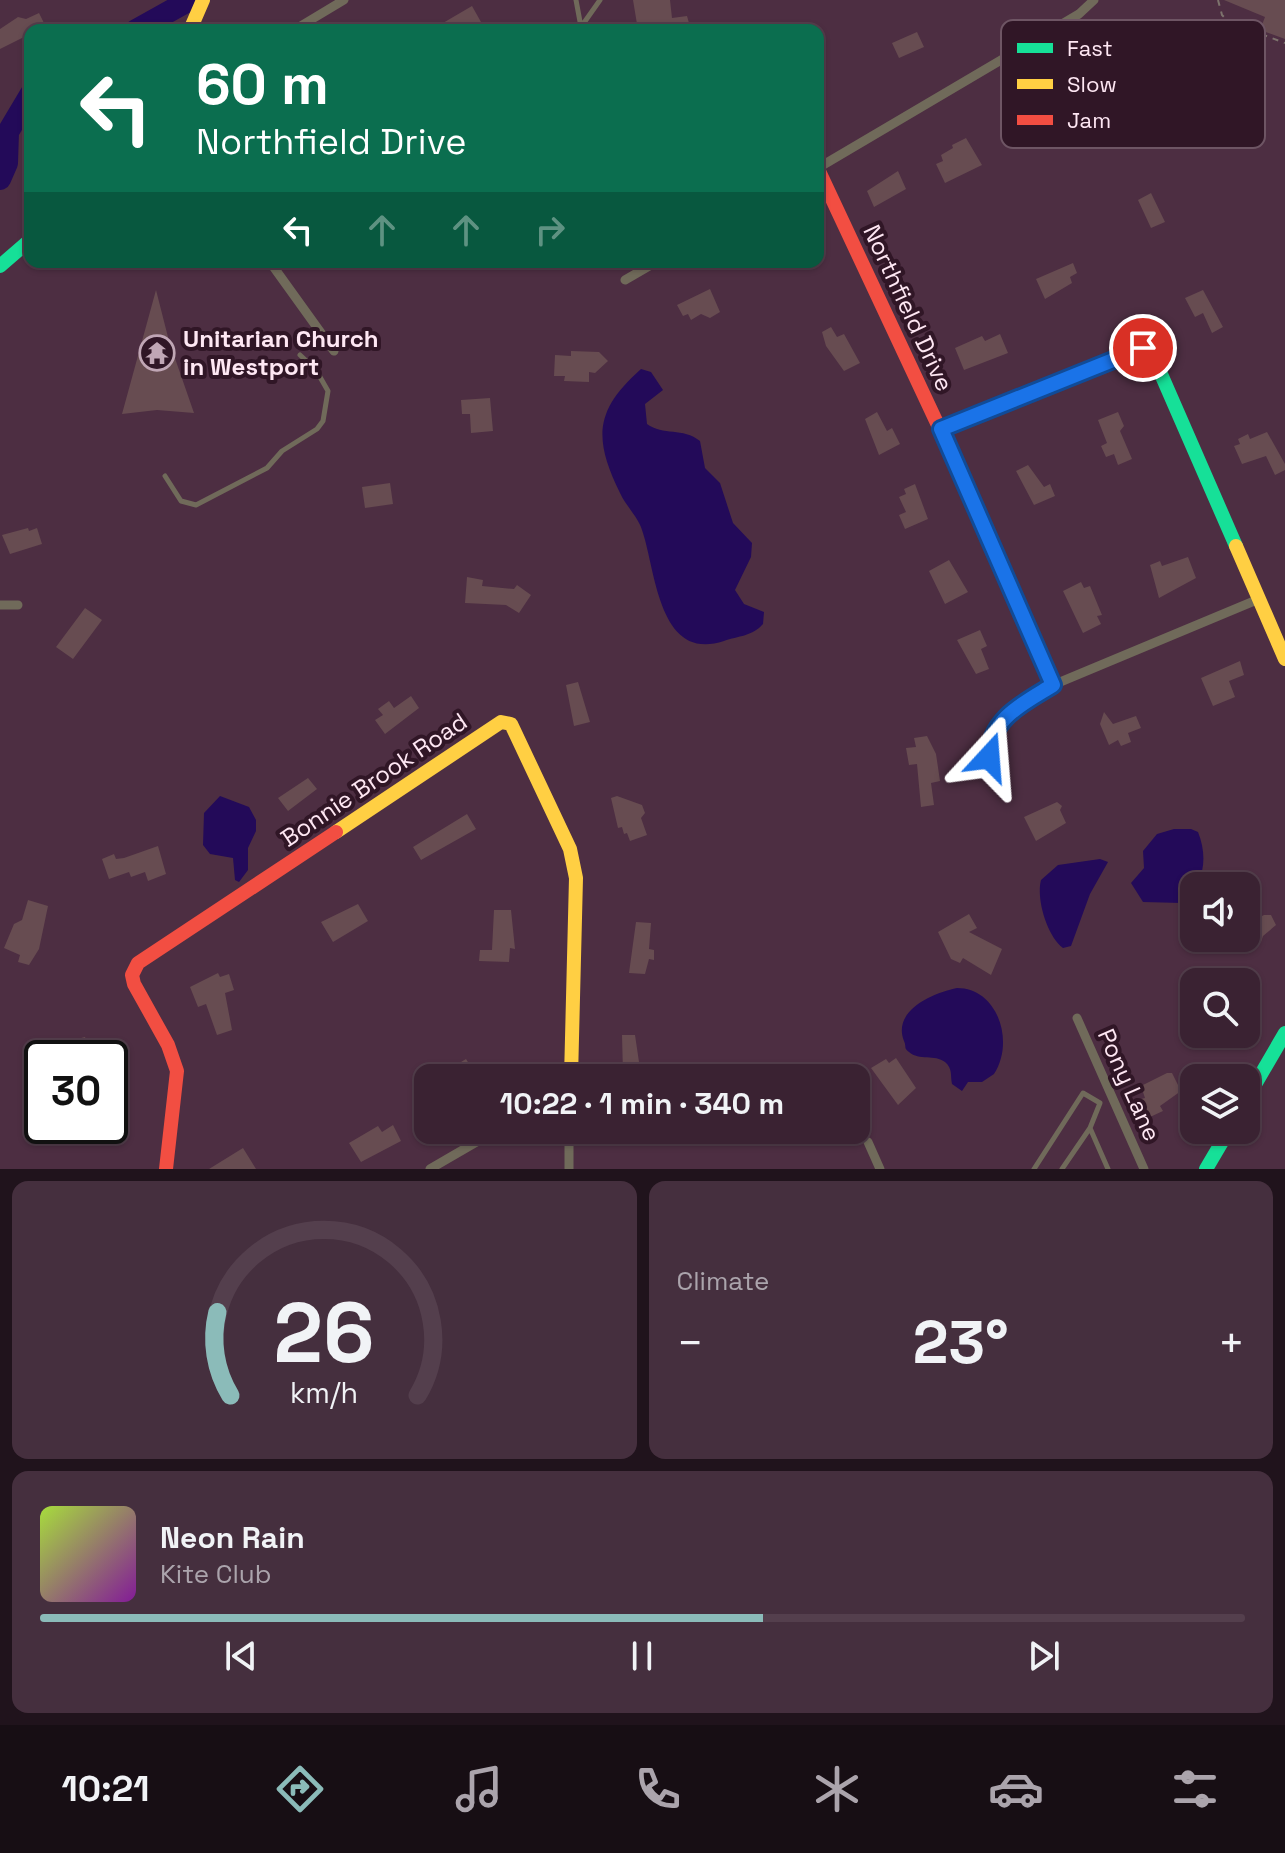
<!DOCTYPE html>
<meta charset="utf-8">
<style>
body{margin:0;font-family:"Space Grotesk",sans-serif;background:#452f3e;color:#f1f3f6;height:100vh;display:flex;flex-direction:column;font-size:30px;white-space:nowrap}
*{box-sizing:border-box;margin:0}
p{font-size:26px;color:#aba4ac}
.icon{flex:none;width:44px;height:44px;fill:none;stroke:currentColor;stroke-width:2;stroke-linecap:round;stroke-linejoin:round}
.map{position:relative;height:1169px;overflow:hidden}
.panel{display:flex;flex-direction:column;gap:12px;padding:12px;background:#20131c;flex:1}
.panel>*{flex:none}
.banner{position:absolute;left:24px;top:24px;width:800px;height:244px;border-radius:16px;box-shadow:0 2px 6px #0004,0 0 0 2px #543f4d;background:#0b6e4f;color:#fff;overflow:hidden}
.fabs{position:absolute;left:1180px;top:872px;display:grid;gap:16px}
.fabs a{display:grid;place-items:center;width:80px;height:80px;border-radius:16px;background:#3a2232;box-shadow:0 2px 6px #0004,0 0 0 2px #543f4d;font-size:40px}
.speed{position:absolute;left:24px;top:1040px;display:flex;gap:16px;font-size:40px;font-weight:700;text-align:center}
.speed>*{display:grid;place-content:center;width:104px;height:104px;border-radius:50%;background:#3a2232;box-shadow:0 2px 6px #0004,0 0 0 2px #543f4d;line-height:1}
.speed .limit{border:4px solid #111;border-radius:12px;background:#fff;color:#111}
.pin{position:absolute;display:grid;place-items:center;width:68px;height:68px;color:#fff;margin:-34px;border:4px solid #fff;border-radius:50%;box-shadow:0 2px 8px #0007}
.me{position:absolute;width:88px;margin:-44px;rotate:19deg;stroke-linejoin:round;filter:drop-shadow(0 0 6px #0008)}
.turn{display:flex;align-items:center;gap:28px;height:168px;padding:0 40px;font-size:36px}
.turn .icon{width:104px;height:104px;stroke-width:2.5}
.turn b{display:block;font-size:56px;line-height:68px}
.lanes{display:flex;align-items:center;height:76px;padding:0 40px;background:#0003;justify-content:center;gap:40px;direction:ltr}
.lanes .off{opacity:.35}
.big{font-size:60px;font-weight:700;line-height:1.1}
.panel .tile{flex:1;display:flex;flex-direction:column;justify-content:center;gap:12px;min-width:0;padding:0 28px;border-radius:16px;background:#452f3e}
.panel .dial{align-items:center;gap:0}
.dial svg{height:208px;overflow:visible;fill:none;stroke:#543f4d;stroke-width:7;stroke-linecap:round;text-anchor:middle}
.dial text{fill:#f1f3f6;stroke:none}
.song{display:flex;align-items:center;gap:24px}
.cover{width:96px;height:96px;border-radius:12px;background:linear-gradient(135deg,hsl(80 70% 55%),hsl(290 70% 35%))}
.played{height:8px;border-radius:4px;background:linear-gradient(90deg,#8bbbb9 60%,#543f4d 60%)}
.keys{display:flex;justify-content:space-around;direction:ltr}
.heat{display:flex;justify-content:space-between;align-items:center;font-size:44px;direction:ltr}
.panel .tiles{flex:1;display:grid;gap:12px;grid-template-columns:1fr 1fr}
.tile:last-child{grid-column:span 2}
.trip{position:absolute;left:414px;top:1064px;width:456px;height:80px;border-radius:16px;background:#3a2232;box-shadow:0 2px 6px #0004,0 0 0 2px #543f4d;font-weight:700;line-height:80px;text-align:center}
.dock{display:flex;height:128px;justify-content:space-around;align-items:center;background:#170e14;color:#aba4ac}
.dock .icon{width:56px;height:56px}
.dock .on{color:#8bbbb9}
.dock b{font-size:36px;color:#f1f3f6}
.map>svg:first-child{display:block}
.water{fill:#230a59}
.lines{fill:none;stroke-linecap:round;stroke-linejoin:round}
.river{stroke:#230a59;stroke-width:22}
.building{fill:#674c51}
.path{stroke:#7d736d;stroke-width:2;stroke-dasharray:6 6;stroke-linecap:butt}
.lane{stroke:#706a5a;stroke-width:5}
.street{stroke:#706a5a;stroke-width:9}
.fast{stroke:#16e098;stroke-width:14}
.slow{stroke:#ffcf43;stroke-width:14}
.jam{stroke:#f24e42;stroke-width:14}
.route-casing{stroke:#114b97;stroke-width:20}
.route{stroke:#1a73e8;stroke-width:14}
.labels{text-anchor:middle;stroke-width:8;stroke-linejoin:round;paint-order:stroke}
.street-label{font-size:24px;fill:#fee7f3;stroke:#301626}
.poi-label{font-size:24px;font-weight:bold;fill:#fee7f3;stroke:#301626;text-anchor:start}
.key{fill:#301626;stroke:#6e5564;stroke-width:2}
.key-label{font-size:22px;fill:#fee7f3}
</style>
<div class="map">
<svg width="1285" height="1169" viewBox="0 0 1285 1169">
<rect width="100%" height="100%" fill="#4d2e42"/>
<path class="water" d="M641 369 651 372 663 390 645 404 647 424C663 436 683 427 700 441L705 468 720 483 733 523 752 543 751 557 735 590 744 604 764 612 763 624C753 636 738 636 724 641 658 663 656 570 642 530 638 517 626 506 620 493 593 438 595 410 641 369Z
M220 796 249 807 256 820V831L248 848V870L239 882 235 880 233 858 210 854 203 845 204 813Z
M1174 829H1191L1198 832C1209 860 1203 885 1182 903L1143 902 1131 883 1144 868 1143 851 1157 834Z
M1100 859 1108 862 1090 894 1071 946 1063 948C1047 936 1036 899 1041 880L1058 865Z
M957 988C998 988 1015 1042 994 1074L982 1082H968L962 1091 952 1084C950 1075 953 1069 945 1062 935 1054 919 1061 909 1052 903 1047 907 1048 904 1041 892 1011 932 993 957 988Z"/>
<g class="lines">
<path class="river" d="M136 30 190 0
M0 179 7 163 8 132 30 95"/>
</g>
<path class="building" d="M633 0H670L672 18 687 16 691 30H638Z
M1224 0H1285V39L1260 30 1265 17Z
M472 6 481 22 473 26 475 30H431Z
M39 13 46 27 30 30V34L0 49V29L18 17 26 19Z
M917 32 924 47 899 58 892 43Z
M966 138 982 165 945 183 936 164 943 161 941 155 953 148 952 145Z
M898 171 906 189 874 207 867 191Z
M1151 193 1165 222 1151 228 1138 200Z
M1073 263 1077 273 1070 277 1072 283 1045 299 1036 279Z
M710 289 720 312 710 318 701 314 691 320 688 314 683 316 677 305Z
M156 290 169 341 194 413 157 410 122 414Z
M1203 290 1223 327 1212 333 1203 313 1195 317 1185 298Z
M831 327 837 337 844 334 860 363 844 371 826 346 822 332Z
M1000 334 1008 353 964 370 955 348 982 336 985 341Z
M571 351 599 352 608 361 595 373 589 372V382L564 381 565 376H554L555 355 571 356Z
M490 398 493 431 471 433 470 414H462L461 400Z
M877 412 887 431 892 428 900 444 879 455 865 419Z
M1118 412 1124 426 1120 431 1132 459 1118 465 1114 454 1106 457 1101 446 1107 443 1098 420Z
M1267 432 1285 464V470L1275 475 1266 456 1242 464 1234 446 1240 444 1238 439 1248 434 1250 439Z
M1028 465 1044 487 1050 484 1055 496 1034 505 1016 471Z
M390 483 393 504 365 508 362 487Z
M915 484 928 519 905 529 899 515 906 512 899 497 906 494 904 489Z
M28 528 29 531 37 528 42 544 10 554 2 535Z
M1188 557 1196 578 1159 598 1150 565 1160 561 1162 566Z
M949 560 968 592 945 604 929 571Z
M467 577 483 580 482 586 514 589 517 585 531 595 519 613 506 605 465 603Z
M1081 582 1084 588 1090 586 1102 615 1097 616 1101 624 1083 633 1063 591Z
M85 608 102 620 73 659 56 647Z
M980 630 987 646 981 649 989 669 976 674 957 640Z
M1240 661 1244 675 1229 681 1235 697 1213 706 1201 678Z
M578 682 590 722 574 726 566 685Z
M411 696 419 708 385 734 375 720 383 715 378 709 389 701 394 708Z
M1104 712 1113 724 1136 716 1141 728 1128 733 1131 742 1121 746 1118 740 1109 745 1100 724Z
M927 736 936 754 940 781 931 783 934 805 921 807 917 764 909 765 906 748 916 747 914 738Z
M308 778 317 789 288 811 278 798Z
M617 796 642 805 645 813 641 818 647 835 630 841 627 833 624 834 622 827 618 828 611 798Z
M1057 802 1062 806 1060 810 1066 823 1036 841 1024 817Z
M467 814 476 829 421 860 413 847Z
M158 846 166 874 148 881 145 872 131 877 129 872 109 879 102 859 114 854 116 859 124 858Z
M28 900 48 906 39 949 29 965 18 962 20 955 4 948 14 924 22 920Z
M358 904 368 921 333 942 321 922Z
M494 910H511L515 949 510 948 509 962 479 961 480 950H492Z
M969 914 977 928 969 932 1002 949 991 975 963 958 960 963 951 959 938 932Z
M1264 915H1271L1276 925 1263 936 1261 942 1244 951 1238 938H1246V924Z
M636 922 651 923 649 949 654 950V960L649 959 645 974 629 973Z
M218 973 220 977 229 974 234 990 225 993 232 1030 217 1035 206 1004 198 1007 190 987Z
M622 1035H635L639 1062H634L649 1078H634L623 1073Z
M85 1037 92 1058H65L62 1043Z
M896 1058 916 1088 898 1105 871 1068 886 1059 889 1063Z
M466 1059 478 1078H437L456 1065Z
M1167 1073H1172L1181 1091 1160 1106 1163 1111 1150 1117 1141 1099 1145 1098 1141 1086Z
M393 1125 401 1141 361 1162 349 1143 378 1126 382 1132Z
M243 1148 256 1169H209Z"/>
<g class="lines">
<path class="path" d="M1218 0 1222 15 1229 22 1285 43"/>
<path class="lane" d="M576 0 581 27
M581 27 600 0
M165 476 181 501 196 505 267 468 282 451 317 429 323 421 328 391 316 370 300 355
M1034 1169 1083 1093 1100 1103 1090 1128
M1062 1169 1090 1128 1108 1169"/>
<path class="street" d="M294 30 344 0
M818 168 1079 14 1094 0
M270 262 334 351
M625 280 656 262
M0 605H18
M989 757 991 737 1004 718 1053 685 1259 599
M1077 1018 1144 1169
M868 1142 880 1169
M430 1169 497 1130
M569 1169V1130"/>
<path class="fast" d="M0 266 30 240
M941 429 1143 348 1154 358 1236 546
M952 455 1053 685
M1246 1100 1285 1033
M1206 1169 1229 1130"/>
<path class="slow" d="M190 30 203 0
M1236 546 1285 659
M336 832 501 722 511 724 570 849 576 878 571 1078"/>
<path class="jam" d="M818 169 952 455
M166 1169 177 1071 168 1045 134 984 132 975 138 963 336 832"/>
</g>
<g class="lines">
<defs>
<path id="route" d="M989 757C990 718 1024 703 1053 685L941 429 1143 348"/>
</defs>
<use href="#route" class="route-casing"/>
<use href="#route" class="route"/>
</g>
<defs>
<symbol id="temple-ring" viewBox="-11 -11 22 22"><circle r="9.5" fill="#301626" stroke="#c0a6b5" stroke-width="1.5"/><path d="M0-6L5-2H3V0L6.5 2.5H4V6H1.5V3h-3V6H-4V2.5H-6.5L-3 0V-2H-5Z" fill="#c0a6b5"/></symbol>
</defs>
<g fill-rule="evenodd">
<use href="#temple-ring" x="137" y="333" width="40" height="40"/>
</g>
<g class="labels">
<g class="street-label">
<text transform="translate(908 308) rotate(65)" y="8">Northfield Drive</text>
<text transform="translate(374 780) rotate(-34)" y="8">Bonnie Brook Road</text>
<text transform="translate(1129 1085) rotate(66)" y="8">Pony Lane</text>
</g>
<g class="poi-label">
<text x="183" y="347">Unitarian Church<tspan x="183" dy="28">in Westport</tspan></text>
</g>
</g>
<rect x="1001" y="20" width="264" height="128" rx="12" class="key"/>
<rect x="1017" y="43" width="36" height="10" fill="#16e098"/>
<rect x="1017" y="79" width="36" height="10" fill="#ffcf43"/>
<rect x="1017" y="115" width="36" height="10" fill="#f24e42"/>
<g class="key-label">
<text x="1067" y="56">Fast</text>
<text x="1067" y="92">Slow</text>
<text x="1067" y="128">Jam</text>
</g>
</svg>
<div class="fabs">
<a><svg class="icon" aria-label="sound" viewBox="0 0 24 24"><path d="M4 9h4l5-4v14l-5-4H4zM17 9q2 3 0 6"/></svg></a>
<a><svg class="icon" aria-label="search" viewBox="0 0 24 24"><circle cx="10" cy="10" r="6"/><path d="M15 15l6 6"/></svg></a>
<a><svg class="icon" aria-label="layers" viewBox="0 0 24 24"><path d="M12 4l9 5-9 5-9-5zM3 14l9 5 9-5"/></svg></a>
</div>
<div class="speed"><div class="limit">30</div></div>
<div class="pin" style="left:1143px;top:348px;background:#d93025"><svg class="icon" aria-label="arrive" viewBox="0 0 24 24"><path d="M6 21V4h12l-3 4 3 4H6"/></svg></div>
<svg class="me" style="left:989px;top:757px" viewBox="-20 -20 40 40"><path d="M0-17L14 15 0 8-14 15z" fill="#1a73e8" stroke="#fff" stroke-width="4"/></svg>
<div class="trip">10:22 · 1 min · 340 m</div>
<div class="banner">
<div class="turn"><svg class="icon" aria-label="left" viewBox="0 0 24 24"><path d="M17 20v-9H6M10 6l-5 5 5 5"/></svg><div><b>60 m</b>Northfield Drive</div></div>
<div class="lanes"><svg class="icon" aria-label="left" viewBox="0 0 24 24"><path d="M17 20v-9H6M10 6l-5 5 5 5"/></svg><svg class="icon off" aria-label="ahead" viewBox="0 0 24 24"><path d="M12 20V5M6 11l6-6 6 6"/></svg><svg class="icon off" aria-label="ahead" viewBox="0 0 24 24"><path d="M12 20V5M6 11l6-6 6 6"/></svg><svg class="icon off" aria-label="right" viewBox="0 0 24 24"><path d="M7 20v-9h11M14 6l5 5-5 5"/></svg></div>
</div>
</div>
<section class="panel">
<div class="tiles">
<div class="tile dial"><svg viewBox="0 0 100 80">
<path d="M14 69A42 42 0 1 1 86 69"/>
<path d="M14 69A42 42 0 0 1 9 37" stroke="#8bbbb9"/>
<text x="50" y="56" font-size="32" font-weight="700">26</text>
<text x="50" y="72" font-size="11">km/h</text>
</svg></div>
<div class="tile"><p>Climate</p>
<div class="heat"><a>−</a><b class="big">23°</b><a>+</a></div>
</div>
<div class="tile">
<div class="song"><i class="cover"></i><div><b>Neon Rain</b><p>Kite Club</p></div></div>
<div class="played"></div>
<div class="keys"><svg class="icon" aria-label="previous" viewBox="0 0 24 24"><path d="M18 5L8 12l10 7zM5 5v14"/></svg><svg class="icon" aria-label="pause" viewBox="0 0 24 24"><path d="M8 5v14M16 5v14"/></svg><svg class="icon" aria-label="next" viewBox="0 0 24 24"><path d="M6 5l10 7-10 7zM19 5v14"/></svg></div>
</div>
</div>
</section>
<nav class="dock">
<b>10:21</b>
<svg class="icon on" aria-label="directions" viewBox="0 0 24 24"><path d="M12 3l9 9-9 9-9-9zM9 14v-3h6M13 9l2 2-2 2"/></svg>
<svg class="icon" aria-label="music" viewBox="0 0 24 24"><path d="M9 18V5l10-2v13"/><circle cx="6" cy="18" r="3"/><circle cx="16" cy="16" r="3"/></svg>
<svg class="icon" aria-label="phone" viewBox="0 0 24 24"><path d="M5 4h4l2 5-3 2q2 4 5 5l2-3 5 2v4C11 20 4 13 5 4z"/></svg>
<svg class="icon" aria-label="climate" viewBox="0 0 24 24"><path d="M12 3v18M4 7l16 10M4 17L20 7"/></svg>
<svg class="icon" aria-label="car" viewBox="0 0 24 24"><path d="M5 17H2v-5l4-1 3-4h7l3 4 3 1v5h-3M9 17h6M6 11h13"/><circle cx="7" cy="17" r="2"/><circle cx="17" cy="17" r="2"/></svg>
<svg class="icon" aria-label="filters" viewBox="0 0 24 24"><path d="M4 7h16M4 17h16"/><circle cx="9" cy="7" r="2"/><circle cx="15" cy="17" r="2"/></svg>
</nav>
